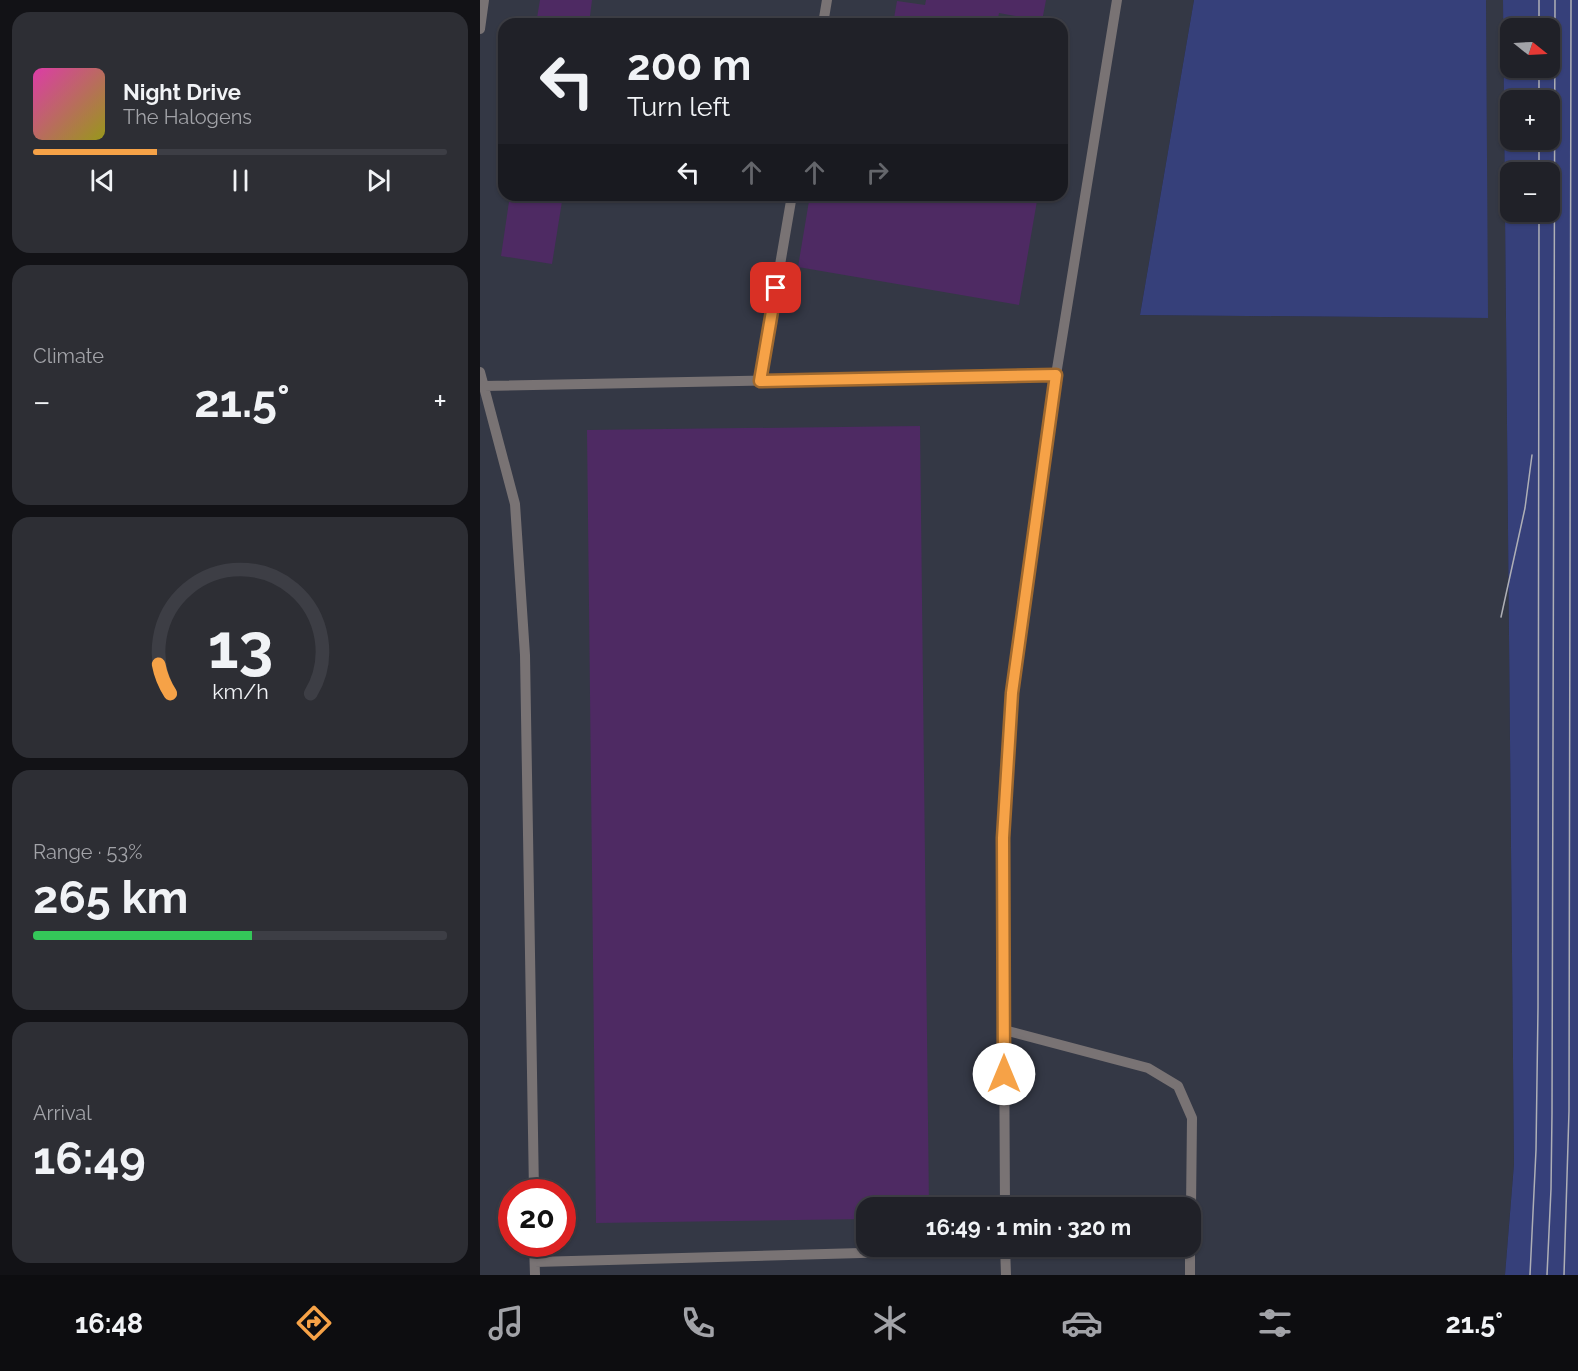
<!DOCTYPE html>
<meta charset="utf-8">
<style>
body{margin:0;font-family:Raleway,sans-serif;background:#2d2e34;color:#f1f3f6;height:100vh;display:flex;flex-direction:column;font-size:22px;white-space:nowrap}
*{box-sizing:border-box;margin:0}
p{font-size:20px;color:#a2a3a8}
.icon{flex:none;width:33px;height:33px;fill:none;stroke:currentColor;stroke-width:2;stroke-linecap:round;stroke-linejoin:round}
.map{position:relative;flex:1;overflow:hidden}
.drawer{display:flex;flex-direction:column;gap:12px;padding:12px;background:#121216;width:480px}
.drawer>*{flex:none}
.top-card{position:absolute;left:18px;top:18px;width:570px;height:183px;border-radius:18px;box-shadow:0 2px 4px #0004,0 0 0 2px #3d3e45;background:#202128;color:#f1f3f6;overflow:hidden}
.needle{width:39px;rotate:108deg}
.tools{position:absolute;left:1020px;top:18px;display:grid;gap:12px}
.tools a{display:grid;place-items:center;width:60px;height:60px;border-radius:12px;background:#202128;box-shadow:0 2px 4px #0004,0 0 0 2px #3d3e45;font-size:30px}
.speed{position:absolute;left:18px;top:1179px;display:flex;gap:12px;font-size:30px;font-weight:700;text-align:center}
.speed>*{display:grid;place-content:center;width:78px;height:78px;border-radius:50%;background:#202128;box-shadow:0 2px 4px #0004,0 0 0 2px #3d3e45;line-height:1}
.speed .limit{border:9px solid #d22;background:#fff;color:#111}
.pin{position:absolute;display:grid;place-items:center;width:51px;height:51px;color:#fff;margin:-26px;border-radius:12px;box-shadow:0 3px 9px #0006}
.me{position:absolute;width:66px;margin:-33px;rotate:0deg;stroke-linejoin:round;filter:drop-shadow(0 0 4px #0008)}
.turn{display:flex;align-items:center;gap:21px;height:126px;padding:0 30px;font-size:27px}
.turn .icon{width:78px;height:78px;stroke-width:2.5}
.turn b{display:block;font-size:42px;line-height:51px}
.lanes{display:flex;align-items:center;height:57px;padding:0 30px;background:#0003;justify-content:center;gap:30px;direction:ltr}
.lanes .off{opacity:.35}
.big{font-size:45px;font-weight:700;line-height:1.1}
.drawer .card{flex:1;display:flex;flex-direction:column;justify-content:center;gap:9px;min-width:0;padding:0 21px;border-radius:18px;background:#2d2e34}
.drawer .dial{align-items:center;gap:0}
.dial svg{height:156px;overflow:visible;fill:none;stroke:#3d3e45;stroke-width:7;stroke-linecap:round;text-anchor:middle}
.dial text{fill:#f1f3f6;stroke:none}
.song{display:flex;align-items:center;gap:18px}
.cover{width:72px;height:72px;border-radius:9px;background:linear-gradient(135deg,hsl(320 70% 55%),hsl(60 70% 35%))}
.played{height:6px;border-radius:3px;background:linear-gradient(90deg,#f6a247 30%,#3d3e45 30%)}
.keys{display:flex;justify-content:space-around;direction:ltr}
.heat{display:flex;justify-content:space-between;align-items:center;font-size:33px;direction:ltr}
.charge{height:9px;border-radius:4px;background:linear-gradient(90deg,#34c759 53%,#3d3e45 0)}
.trip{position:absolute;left:376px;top:1197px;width:345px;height:60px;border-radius:18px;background:#202128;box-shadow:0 2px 4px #0004,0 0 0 2px #3d3e45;font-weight:700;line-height:60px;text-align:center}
.dock{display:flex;height:96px;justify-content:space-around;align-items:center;background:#0d0d10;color:#a2a3a8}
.dock .icon{width:42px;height:42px}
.dock .current{color:#f6a247}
.dock b{font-size:27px;color:#f1f3f6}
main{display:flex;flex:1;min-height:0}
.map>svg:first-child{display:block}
.built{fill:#343845;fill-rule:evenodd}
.green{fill:#36407a;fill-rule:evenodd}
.building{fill:#4e2a63}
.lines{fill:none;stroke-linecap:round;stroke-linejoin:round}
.lane{stroke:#797374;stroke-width:10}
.tram{stroke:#aeafb6;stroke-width:1.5}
.route-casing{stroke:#a0692e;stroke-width:15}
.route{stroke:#f6a247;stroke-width:10}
</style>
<main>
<section class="drawer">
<div class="card">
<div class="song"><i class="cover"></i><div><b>Night Drive</b><p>The Halogens</p></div></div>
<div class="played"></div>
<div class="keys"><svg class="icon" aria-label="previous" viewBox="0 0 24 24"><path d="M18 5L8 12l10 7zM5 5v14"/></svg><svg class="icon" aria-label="pause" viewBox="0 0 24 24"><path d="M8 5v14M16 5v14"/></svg><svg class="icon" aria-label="next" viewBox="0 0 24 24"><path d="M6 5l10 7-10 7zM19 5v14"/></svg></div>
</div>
<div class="card"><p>Climate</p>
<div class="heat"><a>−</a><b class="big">21.5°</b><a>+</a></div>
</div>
<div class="card dial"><svg viewBox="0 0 100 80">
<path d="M14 69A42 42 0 1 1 86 69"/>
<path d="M14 69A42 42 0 0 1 8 54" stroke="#f6a247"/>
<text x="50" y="56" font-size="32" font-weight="700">13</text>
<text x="50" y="72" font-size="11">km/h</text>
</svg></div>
<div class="card"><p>Range · 53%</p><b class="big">265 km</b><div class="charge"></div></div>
<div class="card"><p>Arrival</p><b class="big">16:49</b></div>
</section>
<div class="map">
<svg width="1098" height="1275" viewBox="0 0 1098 1275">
<rect width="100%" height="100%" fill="#2a2c35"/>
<path class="built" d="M0 0H714L660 315 1007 318 1006 0H1023L1034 1164 1025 1275H0ZM24 24H582V195H24ZM32 1192H82V1244H32ZM387 1208H711V1246H387Z"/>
<path class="green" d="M714 0H1006L1008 318 660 315Z
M1023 0H1098V1275H1025L1034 1164ZM1030 28H1070V68H1030ZM1030 100H1070V140H1030ZM1030 172H1070V212H1030Z"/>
<path class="building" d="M60 0H112L109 24H56Z
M446 0H566L562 21 519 13 517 24H413L417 1 445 5Z
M30 195H83L72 264 21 256Z
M330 195H558L539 305 318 267Z
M440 426 449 1208H387V1219L116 1223 107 430Z"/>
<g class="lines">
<path class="lane" d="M343 24 347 0
M0 29 4 0
M0 372 35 504 45 655 54 1192
M280 381 312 195
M4 386 576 375
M524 1030 668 1068 698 1086 712 1118 711 1208
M525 1208 523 838 532 693 576 375 637 0
M54 1244 55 1275
M525 1246 526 1275
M55 1262 525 1249
M710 1275V1246"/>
<path class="tram" d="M1059 0V28
M1059 68V100
M1059 140V172
M1021 617 1045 508 1052 455
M1050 1275 1056 1150 1058 1008 1059 212
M1067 1275 1071 1189 1072 1114 1075 0
M1084 1275 1089 1111 1091 0"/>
</g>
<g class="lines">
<defs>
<path id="route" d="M296 288 280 381 576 375 532 693 523 838 524 1074"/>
</defs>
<use href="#route" class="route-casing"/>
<use href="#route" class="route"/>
</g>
</svg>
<div class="tools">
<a><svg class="needle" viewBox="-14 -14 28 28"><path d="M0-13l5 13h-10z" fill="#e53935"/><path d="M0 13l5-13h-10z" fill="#a2a3a8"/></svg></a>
<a>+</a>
<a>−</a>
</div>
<div class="speed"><div class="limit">20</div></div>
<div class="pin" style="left:296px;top:288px;background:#d93025"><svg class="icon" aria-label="arrive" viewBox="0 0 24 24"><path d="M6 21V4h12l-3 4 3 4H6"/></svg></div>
<svg class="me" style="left:524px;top:1074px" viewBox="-20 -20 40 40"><circle r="19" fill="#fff"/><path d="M0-13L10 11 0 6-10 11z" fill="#f6a247"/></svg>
<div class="trip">16:49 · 1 min · 320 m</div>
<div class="top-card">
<div class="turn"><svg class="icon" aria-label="left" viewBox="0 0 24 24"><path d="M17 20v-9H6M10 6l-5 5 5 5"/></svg><div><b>200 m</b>Turn left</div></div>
<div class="lanes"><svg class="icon" aria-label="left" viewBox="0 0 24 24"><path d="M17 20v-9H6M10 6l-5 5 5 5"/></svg><svg class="icon off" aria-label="ahead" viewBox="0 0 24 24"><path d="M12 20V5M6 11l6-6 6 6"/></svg><svg class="icon off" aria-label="ahead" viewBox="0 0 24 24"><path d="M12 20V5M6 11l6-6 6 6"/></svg><svg class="icon off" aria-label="right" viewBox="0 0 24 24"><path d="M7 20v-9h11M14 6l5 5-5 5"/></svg></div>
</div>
</div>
</main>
<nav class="dock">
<b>16:48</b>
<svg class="icon current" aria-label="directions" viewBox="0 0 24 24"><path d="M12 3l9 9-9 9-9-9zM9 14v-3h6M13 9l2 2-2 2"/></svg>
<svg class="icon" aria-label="music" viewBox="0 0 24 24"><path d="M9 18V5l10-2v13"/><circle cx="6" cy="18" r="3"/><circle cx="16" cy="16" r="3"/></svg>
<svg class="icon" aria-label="phone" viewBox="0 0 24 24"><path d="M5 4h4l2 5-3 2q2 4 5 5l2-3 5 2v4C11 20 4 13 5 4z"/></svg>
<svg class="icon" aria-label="climate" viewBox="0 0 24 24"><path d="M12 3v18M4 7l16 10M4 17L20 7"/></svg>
<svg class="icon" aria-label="car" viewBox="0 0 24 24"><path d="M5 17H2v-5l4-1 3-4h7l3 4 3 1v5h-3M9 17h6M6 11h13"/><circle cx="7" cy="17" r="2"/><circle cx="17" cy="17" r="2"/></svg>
<svg class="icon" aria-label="filters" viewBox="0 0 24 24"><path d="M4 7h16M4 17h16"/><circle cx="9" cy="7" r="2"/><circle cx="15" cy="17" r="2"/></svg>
<b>21.5°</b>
</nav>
